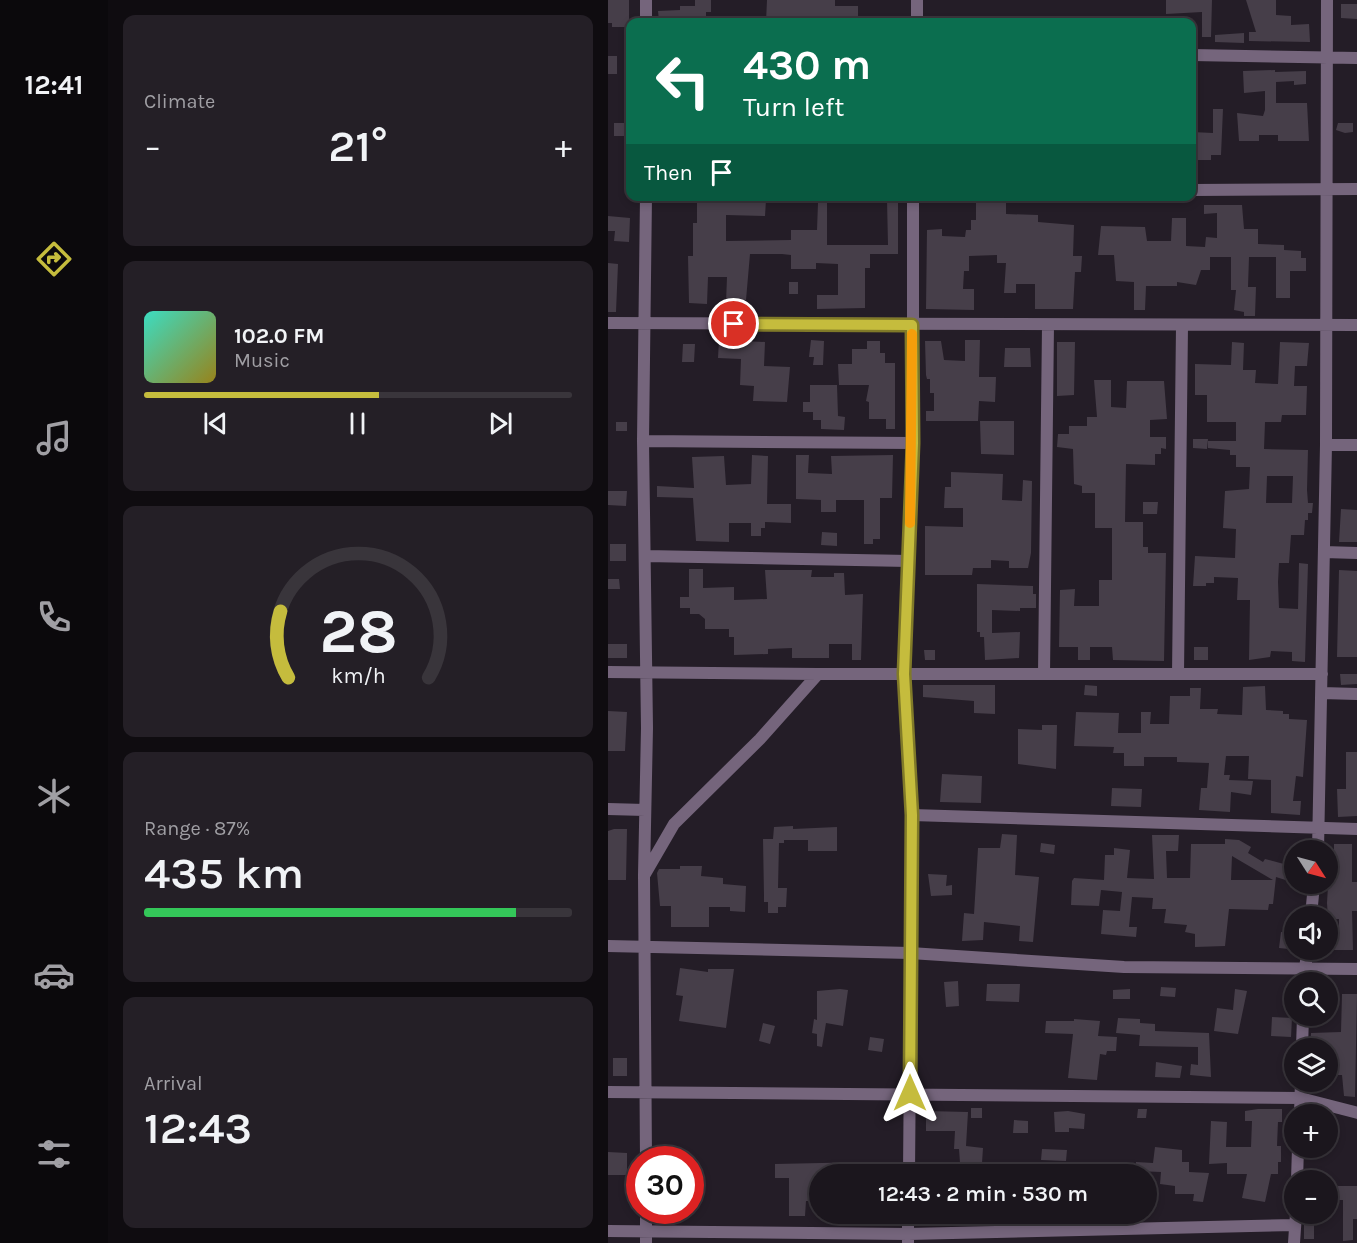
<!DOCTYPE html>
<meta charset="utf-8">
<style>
body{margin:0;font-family:Karla,sans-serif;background:#241f26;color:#f1f3f6;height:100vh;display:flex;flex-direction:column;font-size:22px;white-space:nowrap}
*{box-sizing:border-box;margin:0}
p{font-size:20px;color:#a09fa4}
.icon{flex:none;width:33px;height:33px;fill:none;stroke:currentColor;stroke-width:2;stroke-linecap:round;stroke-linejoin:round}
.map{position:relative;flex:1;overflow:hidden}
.details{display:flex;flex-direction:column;gap:15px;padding:15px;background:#0f0c10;width:500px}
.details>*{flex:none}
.guide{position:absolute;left:18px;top:18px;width:570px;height:183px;border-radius:12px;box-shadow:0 3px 9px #0003,0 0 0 2px #39353b;background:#0b6e4f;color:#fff;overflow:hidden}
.needle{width:39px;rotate:126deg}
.buttons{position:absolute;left:676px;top:840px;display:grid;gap:12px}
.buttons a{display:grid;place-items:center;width:54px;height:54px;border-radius:50%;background:#1b161d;box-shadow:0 3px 9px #0003,0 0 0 2px #39353b;font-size:30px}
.speed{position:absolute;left:18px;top:1146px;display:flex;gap:12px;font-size:30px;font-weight:700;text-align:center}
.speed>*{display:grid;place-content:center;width:78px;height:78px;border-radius:50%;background:#1b161d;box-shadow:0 3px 9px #0003,0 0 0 2px #39353b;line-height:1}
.speed .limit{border:9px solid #d22;background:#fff;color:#111}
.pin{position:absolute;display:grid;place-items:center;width:51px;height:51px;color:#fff;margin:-26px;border:3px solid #fff;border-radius:50%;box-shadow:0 2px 6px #0007}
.me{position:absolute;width:66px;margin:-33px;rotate:0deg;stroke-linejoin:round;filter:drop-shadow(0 0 4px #0008)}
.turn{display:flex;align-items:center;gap:21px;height:126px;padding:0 18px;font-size:27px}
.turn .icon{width:78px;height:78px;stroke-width:2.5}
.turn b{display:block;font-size:42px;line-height:51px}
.then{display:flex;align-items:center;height:57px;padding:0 18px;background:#0003;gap:12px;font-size:22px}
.big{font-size:45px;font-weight:600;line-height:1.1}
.details .widget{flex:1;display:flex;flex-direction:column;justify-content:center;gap:9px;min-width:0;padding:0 21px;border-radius:12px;background:#241f26}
.details .dial{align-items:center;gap:0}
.dial svg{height:156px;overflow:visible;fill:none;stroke:#39353b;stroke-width:7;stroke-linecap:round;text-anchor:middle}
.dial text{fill:#f1f3f6;stroke:none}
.song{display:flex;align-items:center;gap:18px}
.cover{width:72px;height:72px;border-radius:9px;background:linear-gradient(135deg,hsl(170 70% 55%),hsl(50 70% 35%))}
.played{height:6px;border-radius:3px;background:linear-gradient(90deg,#c5bc3d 55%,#39353b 55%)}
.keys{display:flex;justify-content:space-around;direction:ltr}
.heat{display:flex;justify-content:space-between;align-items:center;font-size:33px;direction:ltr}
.charge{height:9px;border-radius:4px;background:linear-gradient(90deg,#34c759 87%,#39353b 0)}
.trip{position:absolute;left:201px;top:1164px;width:348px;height:60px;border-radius:30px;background:#1b161d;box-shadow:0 3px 9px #0003,0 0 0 2px #39353b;font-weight:600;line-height:60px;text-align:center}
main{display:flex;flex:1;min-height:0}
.tab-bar{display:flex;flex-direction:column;width:108px;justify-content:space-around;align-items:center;background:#0b090c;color:#a09fa4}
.tab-bar .icon{width:42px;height:42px}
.tab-bar .on{color:#c5bc3d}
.tab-bar b{font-size:27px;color:#f1f3f6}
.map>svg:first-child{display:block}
.building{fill:#463e49;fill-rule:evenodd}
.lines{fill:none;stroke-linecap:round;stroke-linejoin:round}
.minor{stroke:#75657c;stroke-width:12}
.route-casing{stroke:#807a28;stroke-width:15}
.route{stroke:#c5bc3d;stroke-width:10}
.slow{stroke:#f59e0b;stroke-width:10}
</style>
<main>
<nav class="tab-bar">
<b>12:41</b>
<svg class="icon on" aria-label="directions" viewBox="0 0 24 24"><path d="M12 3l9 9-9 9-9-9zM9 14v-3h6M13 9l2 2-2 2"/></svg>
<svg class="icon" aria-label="music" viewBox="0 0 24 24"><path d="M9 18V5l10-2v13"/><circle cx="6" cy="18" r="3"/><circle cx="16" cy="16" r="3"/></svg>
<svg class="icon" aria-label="phone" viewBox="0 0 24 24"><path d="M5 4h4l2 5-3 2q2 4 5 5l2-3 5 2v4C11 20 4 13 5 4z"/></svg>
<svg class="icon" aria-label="climate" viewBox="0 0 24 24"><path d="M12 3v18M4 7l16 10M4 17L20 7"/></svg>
<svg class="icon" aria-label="car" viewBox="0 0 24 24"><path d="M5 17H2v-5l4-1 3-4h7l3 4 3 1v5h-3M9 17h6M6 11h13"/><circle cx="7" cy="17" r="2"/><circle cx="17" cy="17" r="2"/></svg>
<svg class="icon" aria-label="filters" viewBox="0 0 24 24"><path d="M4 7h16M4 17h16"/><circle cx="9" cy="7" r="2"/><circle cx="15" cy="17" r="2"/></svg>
</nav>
<section class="details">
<div class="widget"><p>Climate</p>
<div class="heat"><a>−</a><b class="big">21°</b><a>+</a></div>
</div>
<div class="widget">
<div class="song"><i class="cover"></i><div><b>102.0 FM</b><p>Music</p></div></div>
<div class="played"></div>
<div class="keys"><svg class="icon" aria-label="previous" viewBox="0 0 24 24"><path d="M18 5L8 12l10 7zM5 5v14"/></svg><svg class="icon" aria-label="pause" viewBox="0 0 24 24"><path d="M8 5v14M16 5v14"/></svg><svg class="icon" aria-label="next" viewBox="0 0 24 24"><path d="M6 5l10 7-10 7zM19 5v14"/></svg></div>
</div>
<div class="widget dial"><svg viewBox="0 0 100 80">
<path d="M14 69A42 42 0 1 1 86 69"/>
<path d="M14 69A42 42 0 0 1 10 35" stroke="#c5bc3d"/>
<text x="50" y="56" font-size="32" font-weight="700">28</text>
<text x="50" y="72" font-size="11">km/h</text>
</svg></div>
<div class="widget"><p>Range · 87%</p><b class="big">435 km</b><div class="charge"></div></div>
<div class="widget"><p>Arrival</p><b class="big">12:43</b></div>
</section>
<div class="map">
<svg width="750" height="1243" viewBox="0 0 750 1243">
<rect width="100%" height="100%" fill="#241d27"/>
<path class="building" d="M0 0H21V27H4V23H0Z
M87 0H103V12H98V22L51 21 50 11 72 10V6H87Z
M159 0H227V6H250V22H158Z
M558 0H604L603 37H594V12L558 14Z
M638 0H668V15L683 16V25L701 24 702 42 641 41V32H648Z
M733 4H750V19L733 18Z
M636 33V43L607 42V35Z
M0 56H9V74H0Z
M667 70V72L698 71V84L686 85V81L668 82V103H699L701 141H670V135H651V141H631L629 113 655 116 657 110V91L636 93 635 71Z
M605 109H615L613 155H603V160H584V132L605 133Z
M6 123H21L20 136H6Z
M730 123H745V132L737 133 728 130Z
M115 199 158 200 157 216 118 215V241L183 240V230H209L210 203H219V245H280L279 200 290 199V254H262V268H257V308L209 309V295H230V264L208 263V269H183V255L174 254H142L138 300 129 299 128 312H111V302L118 303 119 277H100L99 304 81 303 80 256H85V223H89V201Z
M368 203H398V214L430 215V222L466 225 465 256H474L473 272H467L465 309H427V284H408V293H396L398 263H389V255L361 256V271H356L355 289H366V310L318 309 319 230 334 229V236L357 237 358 230H363V220H368Z
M596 205H634L636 229H650V244L676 245V250L693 251V258H698V271H682V298H668V257H641L640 287H648L647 316H636V312L626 310 628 290H623V257H602V270H593L588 285 569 282V286H538L537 310H526V282L508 281 506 255H490L493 226 537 227 539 241H563L564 218H578V246L597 247 598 237 609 238V213L596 214Z
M0 216 22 218 21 242 6 241 7 231H0Z
M0 263 10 264 8 312H0Z
M181 282H190V294H181Z
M111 340 157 342 156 366 182 367 179 402 145 401 146 386 132 385 133 359 110 358Z
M203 340 216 341 215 365H205L206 357H201Z
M357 340H372L371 377H388L387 402 371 401 370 421H318V411H326V393H322V379H319L318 375 317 341H333L336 360 357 361Z
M259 341H272V353H277V363H287V429H278V419H261V402L258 401 261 385H231L230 364H244V349H259Z
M449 342H467L466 395 449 396Z
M624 342 636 343 635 370H648L647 383 670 384 672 342 701 343 699 366H687L686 386H699L698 415H674L673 422H657L656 449 700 450 699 490 700 503H705L704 513H700V520H697L696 535H683L681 563H671L670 582 671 608 690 609 691 563 700 564 697 662 684 661V652L663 651 662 657 641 660 642 600H629L630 578 606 577V583H598V586H585L587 556 627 558 628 529 615 528 617 491 641 489 642 467H628V455H622V450L600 448V441H628V422H599V395H587V364L623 365ZM659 476H685L684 503H658Z
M75 344H87L86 362H74Z
M397 348H422L423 367H396Z
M486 380H503V407L518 408 519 381H556L559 419 542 420V437H558V449L553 448V454H547V465L518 464 517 522H535V547H540V553H558L556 661 505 660 504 647H482V660H470V647H451L452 590 467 589 466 606H491V580H504V528H487V493H474V486L466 484 465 449 449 447 450 434H461V426H479V417H489Z
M202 385H229L230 416 237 417 236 430 213 429V420H205V412H195V402H202Z
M372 421H406V455L373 454Z
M8 422H19V431H8Z
M585 439H600L599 449 585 448Z
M144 455 160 456 159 504H183V523L157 522V528H153V536H143V523H121V542L88 541 85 498 49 497V486L86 488 84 457 116 456 118 485 143 484Z
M188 455H201L200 473 224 474 223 456 285 455 284 498H272V539H265V544H256V500H228V512H213V500L188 499Z
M343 472 395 474 394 500 414 501 415 480 424 481 423 553 420 568H401V561L383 560V568H365L364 575H317V526L355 527V508H336L337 487H343Z
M0 491H19L18 506 0 505Z
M535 502H550L549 514H535Z
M733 509 750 510 749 542H731Z
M214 532 229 533V546L213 545Z
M2 544H18V561H2Z
M81 569H95V588L126 587V600L159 599 157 570H204L203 577H226V573H236L237 595 255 594 253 660H244V644H221V658H184V648L160 649V654L126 655V637H121V629H97V619L91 614H82V608H72V597H81Z
M731 570 750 571V657H729Z
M0 579H11L12 589H0Z
M369 584 425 586V594H428V608H412V611L384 610V633L412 632 411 658 377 660 376 637H372V632H369Z
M0 644H19V658H0Z
M586 647H600V660H586Z
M316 650H327V660H317Z
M732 674H750V684L733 685Z
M315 685H387V714L366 713V701L315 697Z
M477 685 489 686V696L476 695Z
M657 686 658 710 675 711V714H681V719L699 720 695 777 688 776 685 801H693L692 815 663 813V780L640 779 641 756H618L616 775H622L621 780 645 781 643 795 623 792 622 812 591 810 593 788H599L601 763 569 762V757H536V766H516V753H505L506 747 466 746 468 712 511 713 510 733H533V712H543L542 724H561L562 696H582V688H593L592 709H610L609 714 634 715 635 687Z
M0 711 19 712 17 751H0Z
M434 725H449L448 769 410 764V729L434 730Z
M738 752H750V816L730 817 729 789H738Z
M334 774 374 776 373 803 332 802Z
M504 788 534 789 533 807 503 806Z
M185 826V829L229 827V851H200V840H176V843H171L170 888H179L178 907H170V913H160V902H156V896L155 839H165L166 827Z
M6 829H19L18 880H0V831Z
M394 834 409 835 407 875 431 877 425 942 411 941 412 926 376 922 375 940 354 941 356 913 366 914 370 848H392Z
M544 835H571L570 851H558L559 878H582L583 844H617V839L631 840 643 847 640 853 655 862 657 859 687 867V883L668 877 665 904H661L660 910 621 909 617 946 587 947V934L577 932 579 925 556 923 558 909H544L545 898 524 897 521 927H529L528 937 493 934 495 910 512 911 514 892 493 890 491 906 463 905 464 881 466 878 496 880 497 855H506V848L522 850 519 878 546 879ZM624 856 665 880H623Z
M433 843 447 845 446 854 432 852Z
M726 844H744V882H750V911H744L745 950H720V939H731V919H720L719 903 722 850H726Z
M72 866H94L93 876 115 878V884L138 886 137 912 122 911V907H101V927H63V906H52L49 873 51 869H72Z
M320 874 339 875 338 886 344 885V895L323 896Z
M673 932 682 933 681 949 671 948Z
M72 968 100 972V969H126L118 1028 71 1021 75 996 68 995Z
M350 981 351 1006 338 1007 336 982Z
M379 984H412L411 1002 378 1001Z
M553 987 568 988 567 997 552 996Z
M232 989 240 990 235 1026 218 1023 214 1047 209 1046V1034L204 1033 206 1019 209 1020V991Z
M522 989V999H505V990Z
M627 989 639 991 630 1034 606 1031 609 1008 625 1010Z
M734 994H749L747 1097 736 1096 734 1075H720V1048L702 1047 703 1033 733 1032Z
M664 1017 684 1018 683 1037 663 1036Z
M510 1018 532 1019V1023L547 1024V1031L601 1033 603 1077 582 1075 583 1064 590 1065V1047L531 1046 532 1035 508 1033Z
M466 1019 492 1021 490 1036 509 1037 508 1051H499L498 1055 492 1054 489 1080 460 1078 465 1034 437 1033 438 1021H466Z
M155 1023 167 1026 162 1044 151 1041Z
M262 1037 276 1039 274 1052 260 1050Z
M5 1058H19V1076H5Z
M548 1062 574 1066 572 1078 547 1077Z
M363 1108H374V1118H363Z
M530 1109H539L538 1118H529Z
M650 1109H674V1122H670L669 1146H673V1162H670V1174H663L657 1202 634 1198 639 1174H619V1163L601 1164 603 1121 619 1122 618 1147H643L644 1121H637V1111Z
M318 1111 360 1112 358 1146 375 1148 374 1163H352L351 1149H346L347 1131H318Z
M460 1111 477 1114 476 1129 461 1128V1132H447L446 1112Z
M406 1120 420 1121V1133H405Z
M547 1147 574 1150V1162H581V1172L601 1173 595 1202 585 1201 586 1194H567V1186L552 1184 553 1172 528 1171V1162L545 1163Z
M434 1149 459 1150 458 1161 433 1160Z
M0 1152 19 1153V1175H0Z
M259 1162V1174H212V1177H207V1201H198L197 1216H181V1178H167V1164Z
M405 1164H441V1174H405Z
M730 1186H750V1219H745V1240L735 1241V1200H730Z
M696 1223 706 1224V1239H696Z"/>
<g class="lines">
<path class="minor" d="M38 0V22
M309 22V0
M584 55 750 58
M584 190 750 189
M0 323 750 325
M35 441 305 443
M718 445H750
M716 552 750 553
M38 556 301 561
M0 672 210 674H714
M436 674 440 325
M570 674 574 326
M714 693 750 694
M0 809 37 810
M304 815 750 829
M710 850 718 445 719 0
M37 874 66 824 152 739 210 674
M703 916 706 884
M0 946 302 953 516 967 750 969
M696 982 699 950
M694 1048 695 1016
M0 1092 692 1098 750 1113
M692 1114 693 1082
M38 1160 36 875 39 728 35 441 38 196
M301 1174 304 815 296 674 305 443V196
M689 1180 690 1148
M0 1231 300 1234 687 1225
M38 1243V1210
M300 1243V1214
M686 1243 688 1214"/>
</g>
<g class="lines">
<defs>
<path id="route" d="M126 324 304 325 305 443 296 674 304 815 302 1093"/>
</defs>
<use href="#route" class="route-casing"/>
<use href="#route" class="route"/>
<path class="slow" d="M302 523 304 334"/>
</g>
</svg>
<div class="buttons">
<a><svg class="needle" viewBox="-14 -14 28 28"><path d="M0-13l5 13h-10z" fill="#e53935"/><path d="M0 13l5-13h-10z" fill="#a09fa4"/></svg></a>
<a><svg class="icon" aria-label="sound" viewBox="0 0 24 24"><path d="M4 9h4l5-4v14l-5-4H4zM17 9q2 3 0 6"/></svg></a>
<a><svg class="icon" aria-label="search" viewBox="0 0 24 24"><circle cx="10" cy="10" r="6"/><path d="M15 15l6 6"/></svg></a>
<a><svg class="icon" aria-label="layers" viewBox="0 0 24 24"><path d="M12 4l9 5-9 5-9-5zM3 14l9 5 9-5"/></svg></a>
<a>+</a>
<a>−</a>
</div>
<div class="speed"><div class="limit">30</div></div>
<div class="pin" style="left:126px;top:324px;background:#d93025"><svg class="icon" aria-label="arrive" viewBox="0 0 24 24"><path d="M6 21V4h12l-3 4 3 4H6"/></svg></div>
<svg class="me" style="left:302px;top:1093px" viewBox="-20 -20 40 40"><path d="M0-17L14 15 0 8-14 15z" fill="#c5bc3d" stroke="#fff" stroke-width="4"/></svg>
<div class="trip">12:43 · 2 min · 530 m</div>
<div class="guide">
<div class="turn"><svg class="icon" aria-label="left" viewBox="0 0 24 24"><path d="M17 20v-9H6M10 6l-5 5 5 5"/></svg><div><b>430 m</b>Turn left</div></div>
<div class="then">Then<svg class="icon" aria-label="arrive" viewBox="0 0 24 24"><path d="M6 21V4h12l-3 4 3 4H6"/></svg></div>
</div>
</div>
</main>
